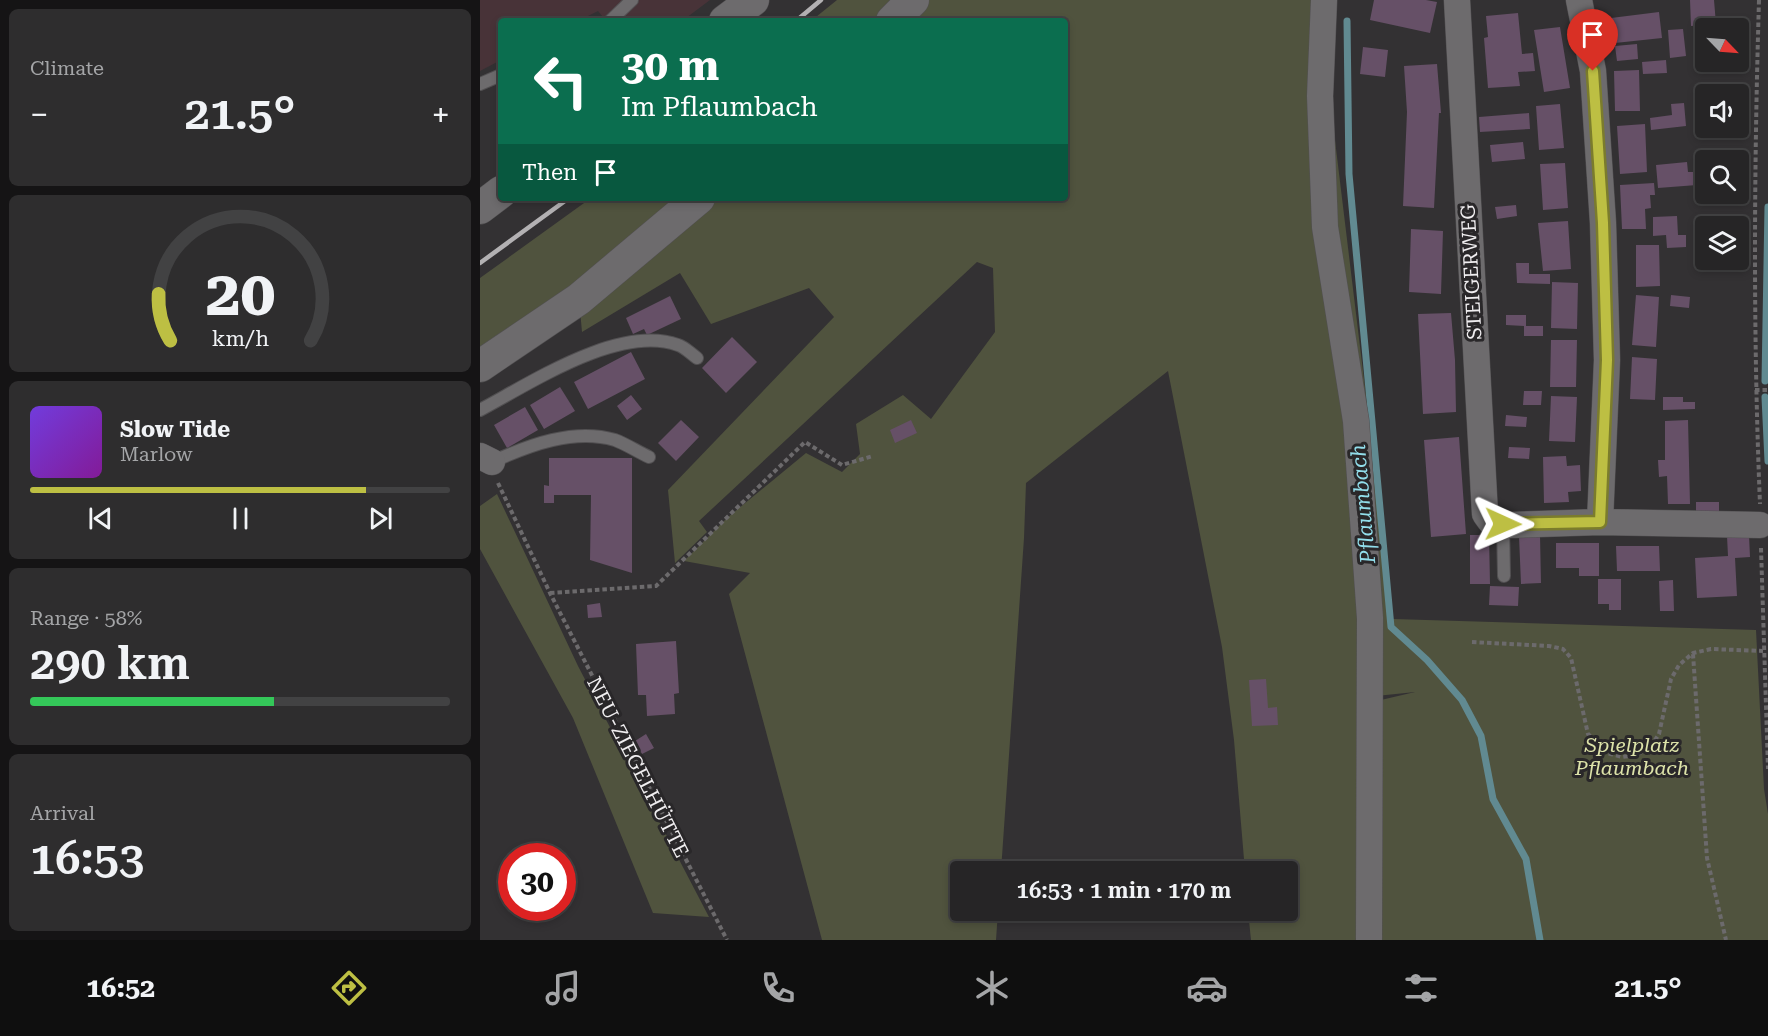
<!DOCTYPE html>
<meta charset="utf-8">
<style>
body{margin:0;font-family:"Roboto Serif",serif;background:#2e2d2e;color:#f1f3f6;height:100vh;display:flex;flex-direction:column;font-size:22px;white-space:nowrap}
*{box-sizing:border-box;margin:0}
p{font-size:20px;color:#a4a5a7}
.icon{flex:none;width:33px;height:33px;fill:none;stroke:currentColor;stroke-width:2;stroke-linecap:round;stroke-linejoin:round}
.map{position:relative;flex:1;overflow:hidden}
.drawer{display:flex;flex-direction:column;gap:9px;padding:9px;background:#151415;width:480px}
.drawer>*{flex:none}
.hud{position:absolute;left:18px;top:18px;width:570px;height:183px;border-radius:6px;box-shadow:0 3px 9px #0003,0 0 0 2px #424243;background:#0b6e4f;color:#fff;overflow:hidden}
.needle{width:39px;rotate:115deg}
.tools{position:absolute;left:1215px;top:18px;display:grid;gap:12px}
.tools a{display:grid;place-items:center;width:54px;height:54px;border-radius:6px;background:#262526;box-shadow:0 3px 9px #0003,0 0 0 2px #424243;font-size:30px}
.speed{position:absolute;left:18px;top:843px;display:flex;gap:12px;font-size:30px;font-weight:700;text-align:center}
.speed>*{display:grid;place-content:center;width:78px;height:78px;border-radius:50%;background:#262526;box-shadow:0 3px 9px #0003,0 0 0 2px #424243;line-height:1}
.speed .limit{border:9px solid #d22;background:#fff;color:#111}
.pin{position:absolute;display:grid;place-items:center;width:51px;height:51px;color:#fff;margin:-62px -26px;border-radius:50% 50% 50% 0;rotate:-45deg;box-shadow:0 0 6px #0007}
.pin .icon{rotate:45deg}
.me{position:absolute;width:66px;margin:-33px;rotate:91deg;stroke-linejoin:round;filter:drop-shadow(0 0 4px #0008)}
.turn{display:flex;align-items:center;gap:21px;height:126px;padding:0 24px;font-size:27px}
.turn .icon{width:78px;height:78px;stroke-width:2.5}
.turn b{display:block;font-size:42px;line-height:51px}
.then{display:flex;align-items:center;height:57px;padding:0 24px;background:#0003;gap:12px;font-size:22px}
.big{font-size:45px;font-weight:600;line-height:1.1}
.drawer .tile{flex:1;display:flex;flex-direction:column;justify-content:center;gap:9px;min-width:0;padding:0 21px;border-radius:9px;background:#2e2d2e}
.drawer .dial{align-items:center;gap:0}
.dial svg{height:156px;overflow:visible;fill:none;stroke:#424243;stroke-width:7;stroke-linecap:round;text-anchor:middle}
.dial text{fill:#f1f3f6;stroke:none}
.song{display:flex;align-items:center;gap:18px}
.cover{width:72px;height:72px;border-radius:9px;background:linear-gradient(135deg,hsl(260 70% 55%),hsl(290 70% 35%))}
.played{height:6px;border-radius:3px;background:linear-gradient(90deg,#bdbf43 80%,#424243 80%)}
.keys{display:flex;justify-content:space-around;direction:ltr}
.heat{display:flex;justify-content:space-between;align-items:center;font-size:33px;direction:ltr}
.charge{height:9px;border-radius:4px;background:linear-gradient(90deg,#34c759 58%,#424243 0)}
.trip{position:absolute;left:470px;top:861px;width:348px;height:60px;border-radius:6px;background:#262526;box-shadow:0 3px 9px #0003,0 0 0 2px #424243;font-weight:600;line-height:60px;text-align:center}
.tabs{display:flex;height:96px;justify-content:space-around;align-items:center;background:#0f0f0f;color:#a4a5a7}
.tabs .icon{width:42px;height:42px}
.tabs .current{color:#bdbf43}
.tabs b{font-size:27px;color:#f1f3f6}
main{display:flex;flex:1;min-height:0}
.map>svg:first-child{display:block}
.commercial{fill:#483338}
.green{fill:#50533e}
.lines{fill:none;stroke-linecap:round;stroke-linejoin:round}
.stream{stroke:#618a91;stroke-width:7}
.building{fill:#665067}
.service-casing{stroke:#525052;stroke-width:14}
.minor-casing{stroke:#525052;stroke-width:27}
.tertiary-casing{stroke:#525052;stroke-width:33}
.path{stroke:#6c6a6c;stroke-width:4;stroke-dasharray:4.5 3;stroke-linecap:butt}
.service{stroke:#6d6b6d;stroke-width:12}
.minor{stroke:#6d6b6d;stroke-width:26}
.tertiary{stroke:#6d6b6d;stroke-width:32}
.rail{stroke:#b3b1b3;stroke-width:4.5}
.route-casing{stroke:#7b7c2c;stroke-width:15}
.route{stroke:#bdbf43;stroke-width:10}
.labels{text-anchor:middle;stroke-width:6;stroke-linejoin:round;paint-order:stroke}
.street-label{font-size:20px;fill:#f0eef0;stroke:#292729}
.park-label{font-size:20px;font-style:italic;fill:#dde3a9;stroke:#292729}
.water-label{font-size:21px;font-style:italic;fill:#92deeb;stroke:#292729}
</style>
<main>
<section class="drawer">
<div class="tile"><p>Climate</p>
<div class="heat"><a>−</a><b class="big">21.5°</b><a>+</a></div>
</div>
<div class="tile dial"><svg viewBox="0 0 100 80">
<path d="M14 69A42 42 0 1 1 86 69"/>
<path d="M14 69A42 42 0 0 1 8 45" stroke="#bdbf43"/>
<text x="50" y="56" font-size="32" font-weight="700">20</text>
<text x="50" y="72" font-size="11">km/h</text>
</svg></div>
<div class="tile">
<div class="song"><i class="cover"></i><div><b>Slow Tide</b><p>Marlow</p></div></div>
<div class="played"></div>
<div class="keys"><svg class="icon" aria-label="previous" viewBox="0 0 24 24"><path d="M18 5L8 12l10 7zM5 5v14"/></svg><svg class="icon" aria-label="pause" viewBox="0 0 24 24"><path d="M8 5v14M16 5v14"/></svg><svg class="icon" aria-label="next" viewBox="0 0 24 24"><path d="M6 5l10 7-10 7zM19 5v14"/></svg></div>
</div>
<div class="tile"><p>Range · 58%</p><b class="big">290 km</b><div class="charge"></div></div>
<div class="tile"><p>Arrival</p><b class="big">16:53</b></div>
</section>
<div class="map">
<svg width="1288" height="940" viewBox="0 0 1288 940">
<rect width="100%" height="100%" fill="#333133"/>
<path class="commercial" d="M0 0H230L202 21H126L118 11 98 21H21V60L0 71Z"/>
<path class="green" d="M357 0H838L913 619 1276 630 1284 789 1288 814V940H901V700L935 692 877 698 879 940H771L768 911 807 910V872L765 871 754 740 742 647 688 371 546 483 544 538 521 871 480 872V910L518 911 516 940H342L249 594 270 573 204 561 247 518 326 453 362 472 380 454 376 424 423 395 451 419 515 332 513 268 497 262 219 521 227 532 195 563 188 490 354 317 329 288 231 324 200 273 102 332 99 299 212 198H585V21H331Z
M111 198H206L0 356V278Z
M17 494 98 666 229 917 173 913 93 718 0 549V506Z"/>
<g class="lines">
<path class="stream" d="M867 21 869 174 911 627 947 660 982 700 1001 736 1013 799 1046 859 1060 940
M1285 381 1288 207
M1285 397 1288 461"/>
</g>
<path class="building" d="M894 0H946L957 2 950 33 890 20Z
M1210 0H1234L1236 24 1211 26Z
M1179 12 1182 38 1135 43 1131 18Z
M1038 13 1042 54 1053 53 1055 71 1038 72 1040 86 1008 88 1004 38 1008 37 1006 16Z
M1080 27 1090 88 1064 92 1054 30Z
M1203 29 1206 56 1190 58 1188 30Z
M1157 44 1158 59 1137 61 1135 46Z
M883 47 908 50 905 77 880 74Z
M1186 60 1187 73 1163 74 1162 62Z
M957 64 961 113H959L954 208 923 206 927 112 924 66Z
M1159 70 1160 111H1135L1134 71Z
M1204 103 1206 126 1171 130 1170 118 1192 115 1191 104Z
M1080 104 1084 148 1059 150 1056 106Z
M1049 113 1050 129 1000 132 999 117Z
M1165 124 1167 172 1140 174 1137 126Z
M1043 142 1045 159 1012 162 1010 145Z
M1207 162 1208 172H1216L1217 185 1178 188 1176 165Z
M1085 163 1088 208 1063 210 1060 164Z
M1174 183 1175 195H1170L1171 208 1165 209 1166 229H1142L1140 185Z
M1036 205 1037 216 1017 219 1015 207Z
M1197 216 1198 235H1206V247L1187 248 1186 235 1173 236V217Z
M1088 221 1091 269 1063 271 1058 223Z
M931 229 963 231 961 294 929 292Z
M1156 245H1179L1180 286 1156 287Z
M1036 263H1049V274H1070V284L1037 283Z
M1072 282 1098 283 1097 329 1071 328Z
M1156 295 1179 297 1176 347 1152 345Z
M1191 295 1210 297 1209 308 1190 306Z
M190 296 201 319 167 335 164 329 153 334 146 318Z
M971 313 975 360 976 412 943 414 938 314Z
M1026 315H1046V326H1063V336H1044V326L1026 325Z
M252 337 277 362 246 393 222 368Z
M1071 340H1097L1096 387H1070Z
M151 352 165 379 108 409 94 382Z
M1152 357 1177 359 1175 400 1150 399Z
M80 387 95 411 64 429 50 405Z
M1044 391H1062L1061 405H1043Z
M151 395 162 409 147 420 137 406Z
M1071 396 1097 397 1095 442 1069 441Z
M1183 397H1203V402H1215V409L1183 410Z
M45 407 58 430 27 448 14 425Z
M1026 415 1047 417 1046 427 1025 426Z
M201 420 219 437 196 461 178 443Z
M431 420 437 433 415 443 410 430Z
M1208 420 1210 504H1188L1187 476 1179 477 1178 460H1185V421Z
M979 437 986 534 951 537 944 440Z
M1029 447 1050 448 1049 459 1028 458Z
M1086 456 1087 466 1100 465 1101 491 1088 492 1089 502 1064 503 1063 457Z
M69 458H152V573L110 560 111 495H74V503H64V485L69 486Z
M1216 502H1239V515H1216Z
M990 535H1009L1010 584H990Z
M1060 535 1061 583 1041 584 1039 536Z
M1269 535 1270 557 1255 558 1257 596 1217 598 1215 558 1248 556 1247 536Z
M1076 543H1119V576H1099V568H1076Z
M1136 546H1179L1180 571H1137Z
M1118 579H1141V610H1129V604H1118Z
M1193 580 1194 611H1180L1179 581Z
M1010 586 1039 587 1038 606 1009 605Z
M120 603 122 617 108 618 107 605Z
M196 641 199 693 194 694 195 714 167 716 166 695H158L156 644Z
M786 679 788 708 797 707 798 725 772 726 769 680Z
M166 734 174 748 162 754 155 741Z"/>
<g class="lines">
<defs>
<path id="service" d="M130 21 152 0
M0 84 21 75
M0 410C51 383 139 324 198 345 205 347 211 354 217 358
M12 462C49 445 94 428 135 440 146 444 158 452 169 457
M1023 524 1024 576"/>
<path id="minor" d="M844 0 840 96 845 227 876 421 890 618 889 940
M977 0 1005 514 1010 521 1031 525 1120 522 1127 360 1123 223 1113 71 1099 0
M0 456 12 462
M1120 522 1280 525"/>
<path id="tertiary" d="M245 21 273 0
M412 21 433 0
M0 208 21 192
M0 366 99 299 219 198"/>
</defs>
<use href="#service" class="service-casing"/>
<use href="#minor" class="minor-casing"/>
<use href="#tertiary" class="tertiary-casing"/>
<path class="path" d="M1279 0C1274 168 1273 336 1280 504
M1275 390H1288
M18 483 70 593 247 940
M1281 548 1288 769
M70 593 176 586 325 442 362 465 393 456
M992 642 1069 646 1083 649 1091 658 1108 734 1127 753 1142 757 1156 755 1170 748 1179 734 1191 679 1199 665 1213 653 1231 649 1283 651
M1213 654 1227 858 1246 940"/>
<use href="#service" class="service"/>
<use href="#minor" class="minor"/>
<use href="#tertiary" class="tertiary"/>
<path class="rail" d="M316 21 341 0
M0 263 89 198"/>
</g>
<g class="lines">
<defs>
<path id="route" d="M1023 524 1120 522 1127 360 1123 223 1113 71"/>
</defs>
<use href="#route" class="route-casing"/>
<use href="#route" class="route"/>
</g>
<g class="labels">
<g class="street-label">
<text transform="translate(991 272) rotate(-93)" y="7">STEIGERWEG</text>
<text transform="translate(158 767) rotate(63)" y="7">NEU-ZIEGELHÜTTE</text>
</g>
<g class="park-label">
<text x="1152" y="752">Spielplatz<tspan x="1152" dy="23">Pflaumbach</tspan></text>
</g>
<g class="water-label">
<text transform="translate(883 504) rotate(-95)" y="7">Pflaumbach</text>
</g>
</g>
</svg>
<div class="tools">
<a><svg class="needle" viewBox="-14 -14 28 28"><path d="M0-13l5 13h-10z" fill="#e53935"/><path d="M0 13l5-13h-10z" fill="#a4a5a7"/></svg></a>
<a><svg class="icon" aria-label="sound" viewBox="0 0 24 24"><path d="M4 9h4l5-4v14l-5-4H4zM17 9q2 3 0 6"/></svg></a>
<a><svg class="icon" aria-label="search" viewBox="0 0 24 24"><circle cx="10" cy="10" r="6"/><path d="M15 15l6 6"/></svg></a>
<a><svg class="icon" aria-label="layers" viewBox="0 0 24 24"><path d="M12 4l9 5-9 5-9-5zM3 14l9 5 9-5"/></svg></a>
</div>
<div class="speed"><div class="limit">30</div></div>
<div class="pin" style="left:1113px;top:71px;background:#d93025"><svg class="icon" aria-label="arrive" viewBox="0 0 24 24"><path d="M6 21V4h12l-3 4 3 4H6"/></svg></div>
<svg class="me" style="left:1023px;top:524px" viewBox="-20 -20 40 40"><path d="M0-17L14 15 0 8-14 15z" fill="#bdbf43" stroke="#fff" stroke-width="4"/></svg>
<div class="trip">16:53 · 1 min · 170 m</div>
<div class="hud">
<div class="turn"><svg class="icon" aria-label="left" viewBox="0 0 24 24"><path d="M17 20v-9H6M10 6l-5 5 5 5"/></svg><div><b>30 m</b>Im Pflaumbach</div></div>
<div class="then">Then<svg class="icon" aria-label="arrive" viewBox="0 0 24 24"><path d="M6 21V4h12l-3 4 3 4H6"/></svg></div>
</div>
</div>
</main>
<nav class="tabs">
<b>16:52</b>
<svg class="icon current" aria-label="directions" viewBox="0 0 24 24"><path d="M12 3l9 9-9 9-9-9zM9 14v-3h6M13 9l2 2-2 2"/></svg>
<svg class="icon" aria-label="music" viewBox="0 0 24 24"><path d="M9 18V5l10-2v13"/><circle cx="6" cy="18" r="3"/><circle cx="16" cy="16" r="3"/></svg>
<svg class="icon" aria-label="phone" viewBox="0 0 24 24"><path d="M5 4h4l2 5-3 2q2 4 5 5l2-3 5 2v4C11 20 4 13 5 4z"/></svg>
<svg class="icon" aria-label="climate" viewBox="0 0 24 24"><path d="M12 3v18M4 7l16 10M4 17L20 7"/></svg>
<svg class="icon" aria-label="car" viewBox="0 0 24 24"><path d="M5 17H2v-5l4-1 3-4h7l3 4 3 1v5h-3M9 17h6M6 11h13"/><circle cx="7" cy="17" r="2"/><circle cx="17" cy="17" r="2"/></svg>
<svg class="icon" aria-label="filters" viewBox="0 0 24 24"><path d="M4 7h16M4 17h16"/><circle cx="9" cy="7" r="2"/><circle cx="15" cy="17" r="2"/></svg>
<b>21.5°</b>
</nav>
